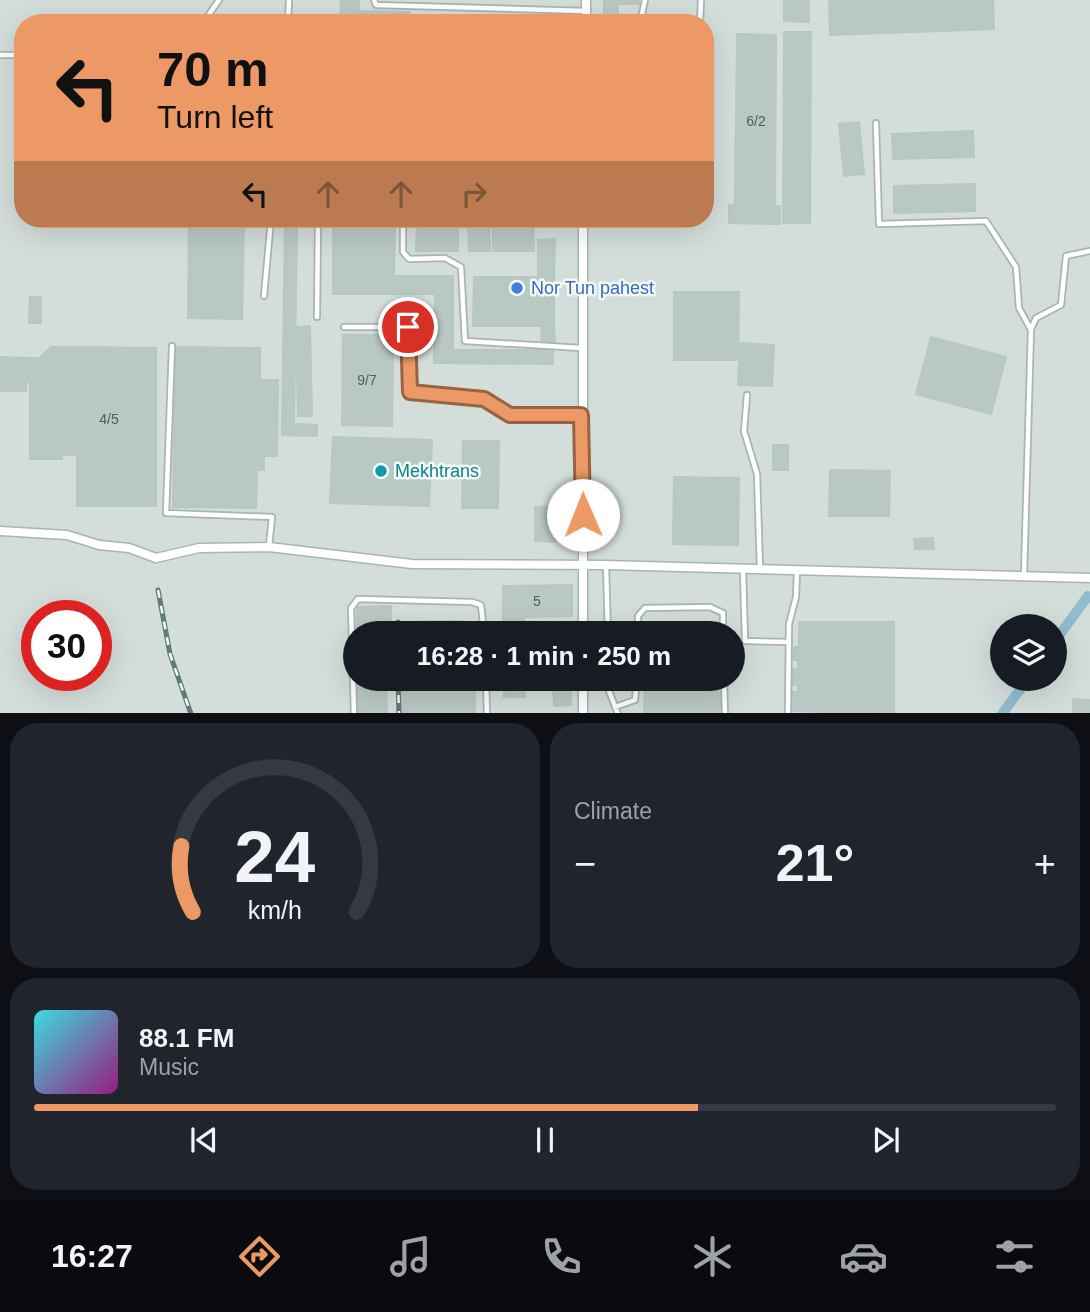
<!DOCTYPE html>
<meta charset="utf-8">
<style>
body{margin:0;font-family:Helvetica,sans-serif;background:#20242c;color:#f1f3f6;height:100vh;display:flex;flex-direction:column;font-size:26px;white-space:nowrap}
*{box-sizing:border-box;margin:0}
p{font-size:23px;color:#9ea1a6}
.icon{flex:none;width:38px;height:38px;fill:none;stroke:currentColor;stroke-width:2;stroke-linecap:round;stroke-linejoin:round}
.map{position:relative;height:713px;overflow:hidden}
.sheet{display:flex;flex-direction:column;gap:10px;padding:10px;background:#0d0f14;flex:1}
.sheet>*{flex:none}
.top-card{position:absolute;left:14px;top:14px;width:700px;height:214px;border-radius:28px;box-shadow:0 7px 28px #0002;background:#ec9965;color:#111;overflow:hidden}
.buttons{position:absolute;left:990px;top:614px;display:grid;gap:14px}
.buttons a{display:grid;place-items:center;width:77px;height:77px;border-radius:50%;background:#171b24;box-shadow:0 7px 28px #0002;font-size:35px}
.speed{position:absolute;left:21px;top:600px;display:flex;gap:14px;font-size:35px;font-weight:700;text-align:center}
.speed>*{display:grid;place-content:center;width:91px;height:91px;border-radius:50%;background:#171b24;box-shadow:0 7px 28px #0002;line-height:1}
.speed .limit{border:10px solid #d22;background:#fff;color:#111}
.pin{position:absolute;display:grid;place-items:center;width:60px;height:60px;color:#fff;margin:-30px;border:4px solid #fff;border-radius:50%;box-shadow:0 2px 7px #0007}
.me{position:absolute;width:77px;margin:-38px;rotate:359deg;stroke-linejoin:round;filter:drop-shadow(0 0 5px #0008)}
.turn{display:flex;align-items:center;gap:24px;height:147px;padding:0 28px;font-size:32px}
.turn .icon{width:91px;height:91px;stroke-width:2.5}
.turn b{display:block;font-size:49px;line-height:60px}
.lanes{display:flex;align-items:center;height:66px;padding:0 28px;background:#0003;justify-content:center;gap:35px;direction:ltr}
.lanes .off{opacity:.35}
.big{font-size:52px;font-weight:700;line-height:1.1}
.sheet .tile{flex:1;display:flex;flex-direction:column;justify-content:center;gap:10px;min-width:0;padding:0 24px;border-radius:28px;background:#20242c}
.sheet .dial{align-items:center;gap:0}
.dial svg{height:182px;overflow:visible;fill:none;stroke:#363941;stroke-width:7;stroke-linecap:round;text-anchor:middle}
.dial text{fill:#f1f3f6;stroke:none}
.song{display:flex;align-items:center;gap:21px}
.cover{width:84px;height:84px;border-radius:10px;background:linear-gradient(135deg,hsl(180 70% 55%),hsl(310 70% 35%))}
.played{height:7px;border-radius:4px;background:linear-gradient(90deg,#ec9965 65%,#363941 65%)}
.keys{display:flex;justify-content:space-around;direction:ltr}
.heat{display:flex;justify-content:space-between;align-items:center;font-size:38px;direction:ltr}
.sheet .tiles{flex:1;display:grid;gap:10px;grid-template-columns:1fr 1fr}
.tile:last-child{grid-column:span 2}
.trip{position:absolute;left:343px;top:621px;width:402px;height:70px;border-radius:35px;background:#171b24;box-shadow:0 7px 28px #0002;font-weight:700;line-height:70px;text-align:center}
.dock{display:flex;height:112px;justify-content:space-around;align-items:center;background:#090b0e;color:#9ea1a6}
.dock .icon{width:49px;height:49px}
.dock .active{color:#ec9965}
.dock b{font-size:32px;color:#f1f3f6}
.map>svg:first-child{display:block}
.built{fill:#d3ddda;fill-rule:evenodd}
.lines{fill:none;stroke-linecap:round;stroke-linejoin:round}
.canal{stroke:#90bccf;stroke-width:10}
.building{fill:#bac8c4;stroke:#b7c7c3;stroke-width:2}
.lane-casing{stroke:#a8b5b3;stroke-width:8}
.street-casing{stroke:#a8b5b3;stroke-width:11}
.lane{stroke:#fff;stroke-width:4.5}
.street{stroke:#fff;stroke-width:8}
.rail-casing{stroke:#5f7a77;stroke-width:5}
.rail{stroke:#f5faf8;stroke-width:2.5;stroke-dasharray:8;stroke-linecap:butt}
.route-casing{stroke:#996342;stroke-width:18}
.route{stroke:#ec9965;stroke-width:12}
.shop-dot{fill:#3f7fe0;stroke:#f5faf8;stroke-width:2.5}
.culture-dot{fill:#0f9aa8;stroke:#f5faf8;stroke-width:2.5}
.labels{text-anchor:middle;stroke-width:5;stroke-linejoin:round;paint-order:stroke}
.number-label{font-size:14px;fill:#4a615d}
.shop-label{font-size:18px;fill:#366cbe;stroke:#f5faf8;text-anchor:start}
.culture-label{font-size:18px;fill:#0d838f;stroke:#f5faf8;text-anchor:start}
</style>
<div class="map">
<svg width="1090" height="714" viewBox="0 0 1090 714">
<rect width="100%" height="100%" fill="#e5edeb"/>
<path class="built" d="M0 0H1090V713H0ZM23 23H705V219H23ZM37 616H96V676H37ZM1003 626H1055V679H1003ZM355 634H733V679H355Z"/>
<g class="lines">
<path class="canal" d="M1055 641 1088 596
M1002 714 1028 679"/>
</g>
<path class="building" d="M341 0H359V11L410 12V23H340Z
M604 0H639V4H618V22H604Z
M784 0H809V22L784 21Z
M829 0H993L994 29 830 35Z
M784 32H811L810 223H783Z
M737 34 776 35 775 207H735Z
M859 122 864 174 844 176 839 124Z
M973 131 974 157 893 159 892 134Z
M975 184V211L894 213V186Z
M729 205 780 206V224L729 223Z
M189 219H244L242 319 188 318Z
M285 219H297L294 424 317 425V436L282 435Z
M333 219H395L394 276H453V350H553V364L434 363 435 294H333Z
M417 219H433V251H416Z
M433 219H458V251H433Z
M468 219H489L490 251H469Z
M493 219H533L534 251H493Z
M555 239 554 277 538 276V240Z
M474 277H554V326H473Z
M674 292H739L738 360H674Z
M30 297H41V323H29Z
M310 326 312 416H298L296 327Z
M541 326H554L555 344H542Z
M343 335H393L392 426 342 425Z
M931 337 1006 357 991 414 916 394Z
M740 343 774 345 772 386 738 385Z
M51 347H77V383L26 382 27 358H40Z
M77 347 156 348V506H77V455H62V383H77Z
M175 347 260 348V380H278L277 456H264V470H257L256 508 173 507Z
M0 357 27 358 26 391H0Z
M30 383H62V459H30Z
M333 437 432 440 429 506 330 503Z
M463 441H499L498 508H462Z
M773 445H788V470H773Z
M830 470 890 471 889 516H829Z
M674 477 739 478 738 545 673 544Z
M535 507H555V542L535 541Z
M933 538 934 549H915L914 539Z
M572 585V616L524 617V634H503V586Z
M391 606V620H386V634H357V607Z
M462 621V634H398V622Z
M799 622H894V714L793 711V692H798V685H793V669H798V660H794V647H799Z
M645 631 721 632V634H645Z
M357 679H386L387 714H358Z
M398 679H475V714H399Z
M504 679H524L525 697H504Z
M645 679H721V714H644Z
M570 682 571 705 554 706 553 683Z
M1073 699 1090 700V714H1073Z"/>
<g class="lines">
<defs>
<path id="lane" d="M374 0 376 5 585 11
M203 23 219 0
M288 23 289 0
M640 23 645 0
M700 23 701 0
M0 55H23
M876 123 879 224 986 221 1016 267 1019 308 1030 328
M403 219V252L409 259 445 258 461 267 465 341 581 348
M264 296 271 219
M317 317 318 219
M344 327H408L410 392 484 399 510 415H581
M172 346 166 513 272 517 269 546
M747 395 744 431 757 474 760 569
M606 566 608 634
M743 570 745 641 789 642
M1024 575 1031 329 1036 318 1061 305 1066 256 1090 251
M638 634V616L645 608 710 607 723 613V634
M486 679 487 714
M609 679V691L618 714
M724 679 725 714
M615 707 635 700 637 679
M354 714 351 608 358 599 472 602 481 605 484 634
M788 714 789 624 796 597 797 571"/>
<path id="street" d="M586 23V0
M583 219V634
M0 531 67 535 99 545 129 548 156 558 199 548 269 547 412 564 606 565 1090 578
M583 714V679"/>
</defs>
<use href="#lane" class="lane-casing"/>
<use href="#street" class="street-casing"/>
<use href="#lane" class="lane"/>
<use href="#street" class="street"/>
<defs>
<path id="rail" d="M158 590 170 654 191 714
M398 622V634
M398 679 399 714"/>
</defs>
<use href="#rail" class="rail-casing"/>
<use href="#rail" class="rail"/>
</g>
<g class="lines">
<defs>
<path id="route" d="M408 327 410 392 484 399 510 415H581L583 515"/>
</defs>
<use href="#route" class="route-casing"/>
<use href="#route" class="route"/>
</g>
<circle class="shop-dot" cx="517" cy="288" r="7"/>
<circle class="culture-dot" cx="381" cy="471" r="7"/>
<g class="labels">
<g class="number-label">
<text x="756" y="126">6/2</text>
<text x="367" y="385">9/7</text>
<text x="109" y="424">4/5</text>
<text x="537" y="606">5</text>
</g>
<g class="shop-label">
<text x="531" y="294">Nor Tun pahest</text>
</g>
<g class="culture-label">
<text x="395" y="477">Mekhtrans</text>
</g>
</g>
</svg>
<div class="buttons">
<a><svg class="icon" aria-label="layers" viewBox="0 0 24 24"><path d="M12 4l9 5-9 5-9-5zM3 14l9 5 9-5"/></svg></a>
</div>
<div class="speed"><div class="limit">30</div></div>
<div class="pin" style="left:408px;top:327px;background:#d93025"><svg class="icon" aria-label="arrive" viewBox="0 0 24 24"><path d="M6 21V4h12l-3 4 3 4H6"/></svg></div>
<svg class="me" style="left:583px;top:515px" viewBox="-20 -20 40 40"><circle r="19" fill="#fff"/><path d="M0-13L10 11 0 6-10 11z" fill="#ec9965"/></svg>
<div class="trip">16:28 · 1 min · 250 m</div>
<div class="top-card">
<div class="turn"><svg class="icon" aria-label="left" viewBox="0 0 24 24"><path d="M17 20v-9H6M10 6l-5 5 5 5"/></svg><div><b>70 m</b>Turn left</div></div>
<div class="lanes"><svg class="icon" aria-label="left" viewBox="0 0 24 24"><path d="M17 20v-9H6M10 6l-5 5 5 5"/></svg><svg class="icon off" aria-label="ahead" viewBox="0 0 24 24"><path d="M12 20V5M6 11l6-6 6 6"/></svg><svg class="icon off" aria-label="ahead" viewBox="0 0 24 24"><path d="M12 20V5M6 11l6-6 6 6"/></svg><svg class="icon off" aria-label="right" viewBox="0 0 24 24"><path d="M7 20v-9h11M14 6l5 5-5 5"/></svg></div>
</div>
</div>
<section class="sheet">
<div class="tiles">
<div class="tile dial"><svg viewBox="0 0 100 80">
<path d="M14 69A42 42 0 1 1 86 69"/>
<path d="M14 69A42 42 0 0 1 9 40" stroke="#ec9965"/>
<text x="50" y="56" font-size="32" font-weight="700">24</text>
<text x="50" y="72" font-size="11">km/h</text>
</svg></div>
<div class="tile"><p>Climate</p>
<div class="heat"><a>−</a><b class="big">21°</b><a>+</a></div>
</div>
<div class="tile">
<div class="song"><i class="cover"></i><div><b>88.1 FM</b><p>Music</p></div></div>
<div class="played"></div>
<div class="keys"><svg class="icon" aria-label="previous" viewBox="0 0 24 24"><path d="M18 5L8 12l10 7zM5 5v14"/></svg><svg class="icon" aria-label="pause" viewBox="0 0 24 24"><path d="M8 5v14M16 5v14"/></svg><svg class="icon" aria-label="next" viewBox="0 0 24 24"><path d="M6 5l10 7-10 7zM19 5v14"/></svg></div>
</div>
</div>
</section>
<nav class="dock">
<b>16:27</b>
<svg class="icon active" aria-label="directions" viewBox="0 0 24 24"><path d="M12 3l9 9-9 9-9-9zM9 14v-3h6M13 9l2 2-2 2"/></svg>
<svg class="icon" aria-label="music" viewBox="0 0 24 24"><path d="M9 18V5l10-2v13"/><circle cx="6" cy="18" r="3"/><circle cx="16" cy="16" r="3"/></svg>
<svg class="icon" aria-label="phone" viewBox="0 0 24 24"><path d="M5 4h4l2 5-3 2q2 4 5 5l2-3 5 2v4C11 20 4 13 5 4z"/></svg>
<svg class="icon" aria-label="climate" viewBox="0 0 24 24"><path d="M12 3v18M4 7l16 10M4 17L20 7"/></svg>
<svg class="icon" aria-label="car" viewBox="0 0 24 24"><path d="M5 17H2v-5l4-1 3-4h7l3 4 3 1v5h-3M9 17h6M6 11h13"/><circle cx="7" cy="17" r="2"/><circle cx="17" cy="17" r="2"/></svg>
<svg class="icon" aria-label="filters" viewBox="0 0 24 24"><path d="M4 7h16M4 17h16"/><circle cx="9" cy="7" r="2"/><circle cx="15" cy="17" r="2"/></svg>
</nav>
